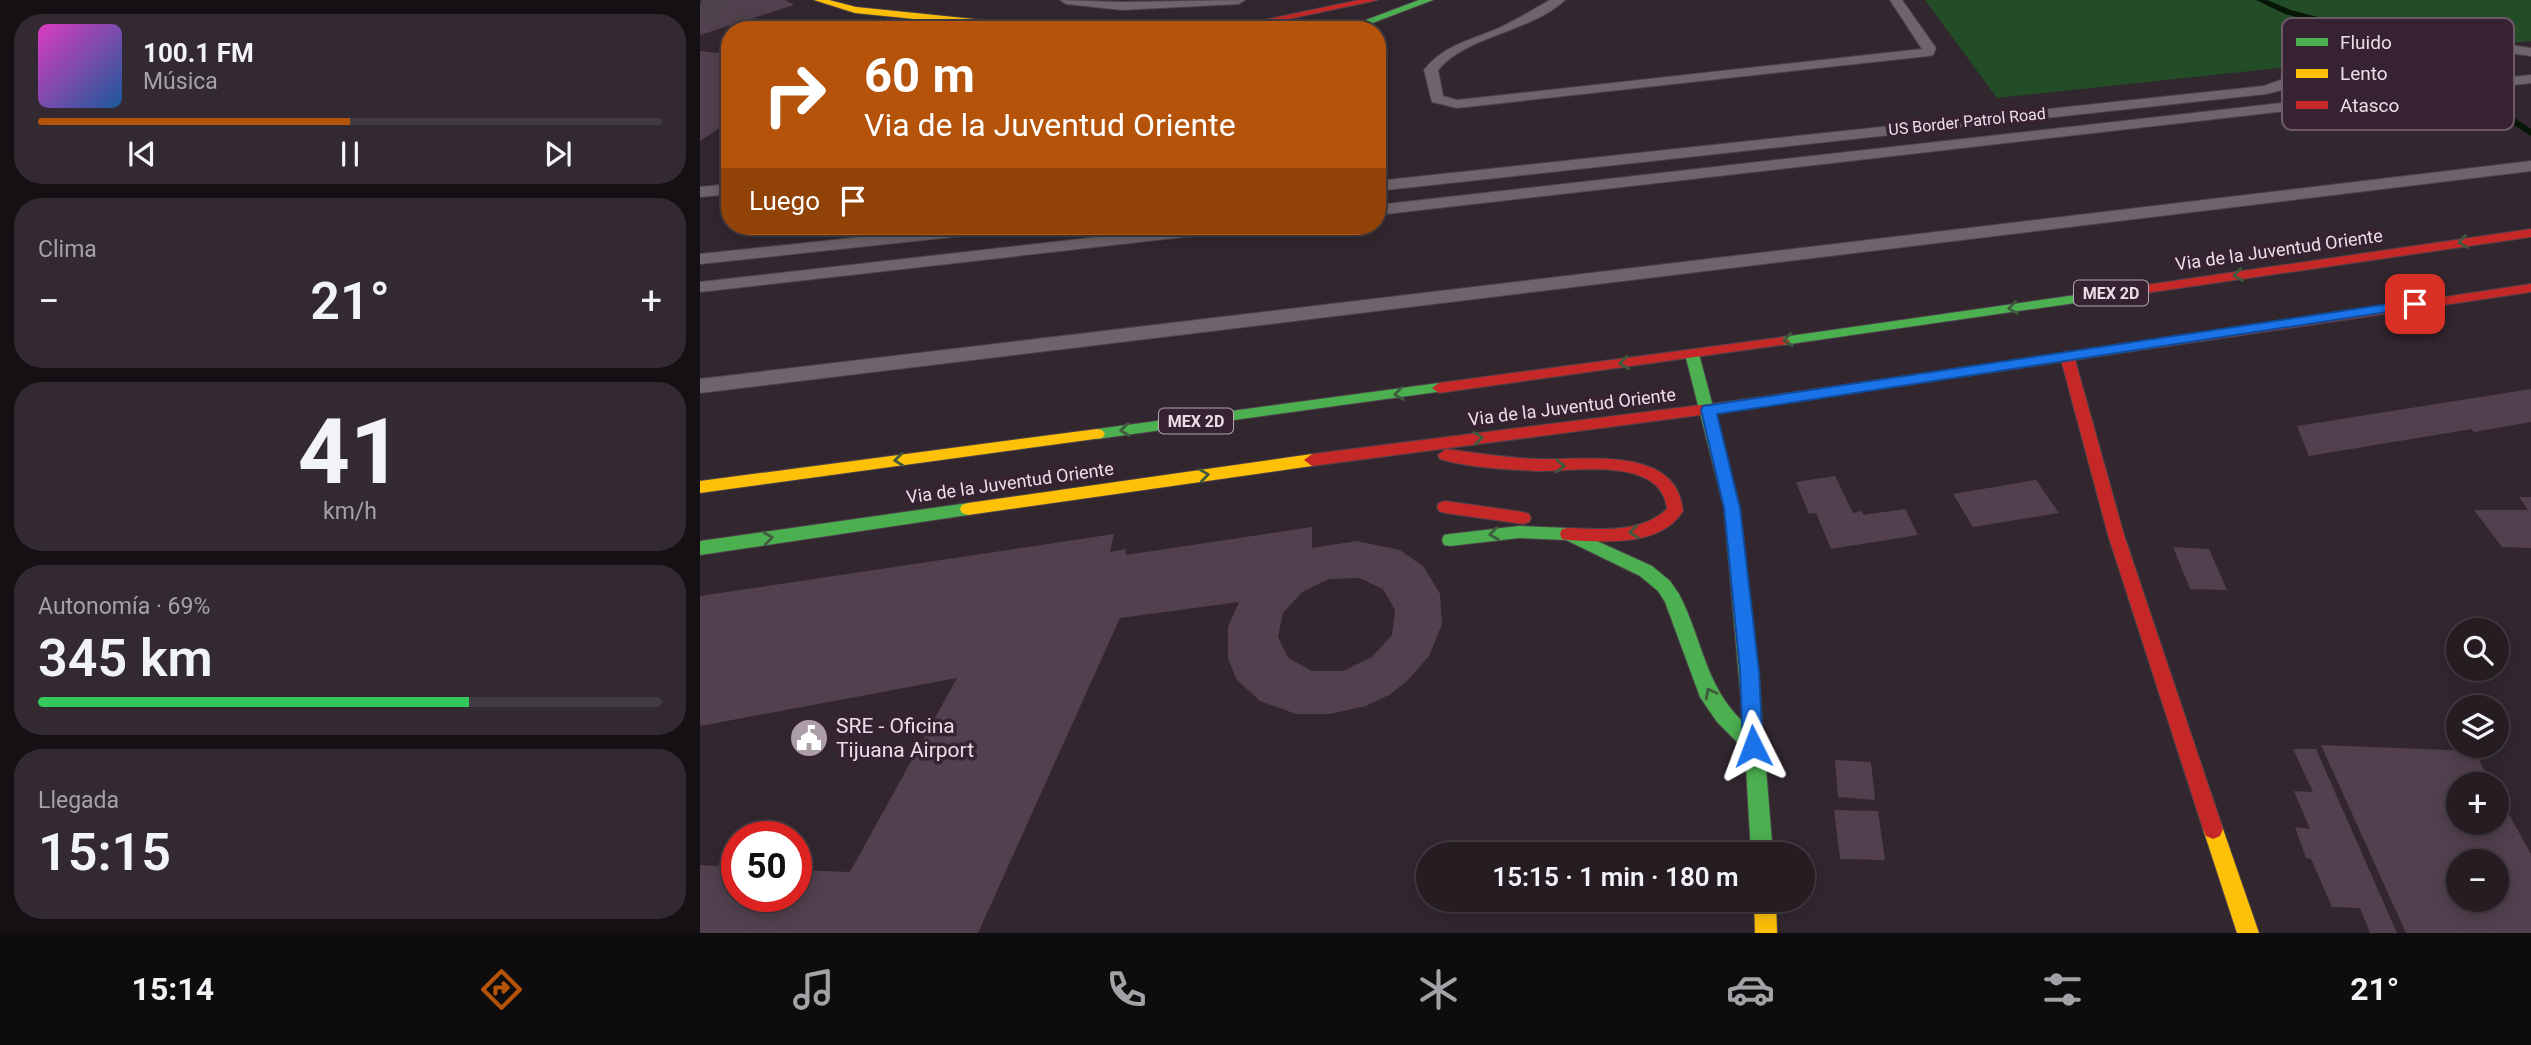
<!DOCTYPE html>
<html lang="es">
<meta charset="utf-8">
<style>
body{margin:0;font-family:Roboto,sans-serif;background:#322a30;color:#f1f3f6;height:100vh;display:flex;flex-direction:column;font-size:26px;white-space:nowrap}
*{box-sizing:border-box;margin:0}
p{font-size:23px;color:#a4a2a6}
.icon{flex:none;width:38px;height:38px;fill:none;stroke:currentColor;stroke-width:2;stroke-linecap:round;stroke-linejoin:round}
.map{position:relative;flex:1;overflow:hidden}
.details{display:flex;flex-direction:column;gap:14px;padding:14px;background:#151013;width:700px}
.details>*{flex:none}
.hud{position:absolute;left:21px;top:21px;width:665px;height:214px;border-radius:28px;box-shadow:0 4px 18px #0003,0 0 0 2px #423b41;background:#b45309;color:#fff;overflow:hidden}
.controls{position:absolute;left:1746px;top:618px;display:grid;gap:14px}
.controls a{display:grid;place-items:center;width:63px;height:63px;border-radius:50%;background:#261d23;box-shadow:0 4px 18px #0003,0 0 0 2px #423b41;font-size:35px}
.speed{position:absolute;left:21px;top:821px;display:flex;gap:14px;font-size:35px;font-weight:700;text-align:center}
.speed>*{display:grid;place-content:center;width:91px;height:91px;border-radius:50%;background:#261d23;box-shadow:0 4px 18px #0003,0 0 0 2px #423b41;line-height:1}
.speed .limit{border:10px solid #d22;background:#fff;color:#111}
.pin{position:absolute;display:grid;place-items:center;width:60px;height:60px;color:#fff;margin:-30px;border-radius:14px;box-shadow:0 4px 10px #0006}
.me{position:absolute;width:77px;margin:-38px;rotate:357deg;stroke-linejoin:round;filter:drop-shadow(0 0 5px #0008)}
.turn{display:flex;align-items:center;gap:24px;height:147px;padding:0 28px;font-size:32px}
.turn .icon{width:91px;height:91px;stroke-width:2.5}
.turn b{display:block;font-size:49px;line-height:60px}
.then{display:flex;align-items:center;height:66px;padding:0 28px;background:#0003;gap:14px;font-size:26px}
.big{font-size:52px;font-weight:600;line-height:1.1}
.details .card{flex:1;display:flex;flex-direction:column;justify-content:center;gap:10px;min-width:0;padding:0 24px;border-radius:28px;background:#322a30}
.details .dial{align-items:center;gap:0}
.dial b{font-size:91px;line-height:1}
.song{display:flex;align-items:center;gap:21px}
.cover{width:84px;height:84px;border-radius:10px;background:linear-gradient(135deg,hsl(310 70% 55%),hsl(210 70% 35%))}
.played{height:7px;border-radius:4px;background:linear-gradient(90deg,#b45309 50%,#423b41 50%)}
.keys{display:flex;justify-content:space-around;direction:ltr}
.heat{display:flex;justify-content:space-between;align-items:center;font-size:38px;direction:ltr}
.charge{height:10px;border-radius:5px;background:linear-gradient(90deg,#34c759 69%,#423b41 0)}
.trip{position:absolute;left:716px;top:842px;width:399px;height:70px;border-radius:35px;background:#261d23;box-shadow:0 4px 18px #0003,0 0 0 2px #423b41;font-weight:600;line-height:70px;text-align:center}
.menu{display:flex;height:112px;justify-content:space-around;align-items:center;background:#0f0c0e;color:#a4a2a6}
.menu .icon{width:49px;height:49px}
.menu .active{color:#b45309}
.menu b{font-size:32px;color:#f1f3f6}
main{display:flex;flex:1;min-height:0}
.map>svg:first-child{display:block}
.green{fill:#224d26}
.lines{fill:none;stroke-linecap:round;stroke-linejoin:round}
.stream{fill:#061708;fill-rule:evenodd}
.building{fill:#52404e;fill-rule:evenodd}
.secondary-tunnel{stroke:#4e424b;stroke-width:25;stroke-dasharray:25 12;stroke-linecap:butt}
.lane-casing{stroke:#4c4249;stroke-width:2}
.fast-casing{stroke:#4c4249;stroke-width:2}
.slow-casing{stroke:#4c4249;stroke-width:2}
.jam-casing{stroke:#4c4249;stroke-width:2}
.lane{fill:#6e646b;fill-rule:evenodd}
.fast{fill:#4caf50;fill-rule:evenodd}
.slow{fill:#ffc107;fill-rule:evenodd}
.jam{fill:#c62828;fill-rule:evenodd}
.oneway{stroke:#3f5a3e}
.route{fill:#1a73e8;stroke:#114b97;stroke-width:2}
.labels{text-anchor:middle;stroke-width:7;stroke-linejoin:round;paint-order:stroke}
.far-street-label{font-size:16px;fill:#ecdee8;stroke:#372232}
.shield{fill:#372232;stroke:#b6a6b1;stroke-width:2}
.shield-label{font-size:16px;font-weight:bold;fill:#ecdee8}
.street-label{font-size:18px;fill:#ecdee8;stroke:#372232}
.near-poi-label{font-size:21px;fill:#ecdee8;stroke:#372232;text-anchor:start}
.key{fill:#372232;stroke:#6d5a69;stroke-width:2}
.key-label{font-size:19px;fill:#ecdee8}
</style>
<main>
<section class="details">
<div class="card">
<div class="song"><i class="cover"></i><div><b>100.1 FM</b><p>Música</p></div></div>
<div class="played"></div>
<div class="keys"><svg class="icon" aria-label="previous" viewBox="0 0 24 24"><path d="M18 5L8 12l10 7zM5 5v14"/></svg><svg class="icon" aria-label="pause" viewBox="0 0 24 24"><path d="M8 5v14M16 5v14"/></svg><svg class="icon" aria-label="next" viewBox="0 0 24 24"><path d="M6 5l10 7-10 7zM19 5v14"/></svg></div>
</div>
<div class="card"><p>Clima</p>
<div class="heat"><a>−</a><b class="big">21°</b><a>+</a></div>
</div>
<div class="card dial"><b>41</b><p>km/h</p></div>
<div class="card"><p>Autonomía · 69%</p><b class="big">345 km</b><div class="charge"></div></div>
<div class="card"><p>Llegada</p><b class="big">15:15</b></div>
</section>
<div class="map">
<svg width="1831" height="933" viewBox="0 0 1831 933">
<rect width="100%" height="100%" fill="#32272f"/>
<path class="green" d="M1225 0H1831V41L1297 98Z"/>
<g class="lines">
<path class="stream" d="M1556 0H1567L1591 10 1682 34 1747 78 1739 80 1676 38 1585 14Z
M1777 97H1783L1831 129V136L1777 101Z"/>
</g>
<path class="building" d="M15 0H85L94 5 0 35V5Z
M0 51 30 54V121L0 141Z
M1831 389V422L1774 432 1772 429 1609 456 1597 426Z
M1135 476 1153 513 1162 511 1163 515 1205 509 1218 535 1131 549 1116 513 1109 514 1096 482Z
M1336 480 1359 513 1273 527 1253 494Z
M1819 497H1831V548L1802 547 1774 510H1828Z
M612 527V548L657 541 700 550 724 567 740 594 742 624 729 656 707 681 689 695 666 706 630 714H596L560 701 537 680 528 659V627L539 602 420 618 278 933H0V865L37 867V896H96V870L150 872 257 678 0 726V596L414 534 410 552 426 549V555ZM659 578 683 589 695 610 692 635 672 657 643 671H612L588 658 578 637 583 613 602 592 629 579Z
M1473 547 1509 549 1527 590 1490 589Z
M1621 745 1774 751 1792 784H1759V822H1797V793L1831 854V933H1706ZM1759 861H1797V900H1759Z
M1593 749H1616L1697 933H1670L1660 908 1632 907 1611 859 1606 858 1595 827 1610 829 1594 791 1613 792Z
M1135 760 1171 762 1175 800 1138 797Z
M1134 810 1178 811 1185 860 1140 859Z"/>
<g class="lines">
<path class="secondary-tunnel" d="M0 3 35 24 52 30"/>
<defs>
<path id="lane" d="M360 0 422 2 545 0 539 4 422 10 366 4Z
M850 0H865C831 32 766 36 738 70L743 96 757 100 1222 49 1190 0H1202L1236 48 1233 55 1228 56 757 108 732 102 724 70C744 44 773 40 801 27 818 19 834 9 850 0Z
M1741 35 1831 48V56L1746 44C1730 76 1675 51 1648 50 1641 50 1633 53 1627 55 1616 81 1592 88 1566 94L677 191V181L1564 86 1602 72 1616 49C1627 47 1639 42 1649 42 1678 44 1719 66 1736 36Z
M1831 75V83L677 215V205Z
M1831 161V171L0 393V379Z
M30 184V194L0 197V187Z
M265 226H317L309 231 0 264V254Z
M495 226H545L537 231 0 292V282Z"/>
<path id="fast" d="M719 0H733L654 30 642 29Z
M1446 285 1453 289 1451 292 1083 345 1076 341 1083 337Z
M992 349 999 354 1040 508 1058 671 1073 854H1051L1045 750 1017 722 1000 697 965 602 958 591 940 576 866 540 819 538 750 546 744 545 742 540 744 535 750 534 819 526 868 528 952 566 970 581 979 594C1003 640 1004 684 1043 722L1024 508 985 354Z
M739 383 744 385 746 388 744 391 397 439 389 434 397 429Z
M268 503 274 505 276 509 274 513 268 515 0 555V541Z"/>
<path id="slow" d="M114 0H129L156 7 353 27 358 30H322L155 13Z
M1462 339 1469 343 1467 346 1033 411 1026 406 1033 401Z
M397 429 402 430 405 434 402 438 0 493V481Z
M612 454 620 460 612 466 268 515 262 513 260 509 262 505 268 503Z
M1513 819 1520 822 1523 829 1559 933H1537L1503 829 1506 822Z
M1054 900H1076L1077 933H1055Z"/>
<path id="jam" d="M659 0H678L537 30H516Z
M1831 229V237L1446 293 1439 289 1446 285Z
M1831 284V292L1462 347 1455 343 1462 339Z
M1083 337 1090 341 1088 344 739 393 732 388 739 383Z
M1367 351 1374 356 1424 535 1523 829 1520 836 1513 839 1506 836 1503 829 1408 535 1360 356Z
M1033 401 1038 402 1040 406 1038 410 612 466 604 460 612 454Z
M746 449C776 453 807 458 837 459 884 461 977 444 983 511 961 547 904 542 868 540L862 539 860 534 862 529 868 528C901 529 940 534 967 509 961 455 874 472 836 471 806 469 770 468 740 459L738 455Z
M745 501 823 512 829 514 831 518 829 522 823 524 745 513 739 511 737 507 739 503Z"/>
</defs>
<use href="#lane" class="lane-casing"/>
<use href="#fast" class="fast-casing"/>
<use href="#slow" class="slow-casing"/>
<use href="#jam" class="jam-casing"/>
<use href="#lane" class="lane"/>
<use href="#fast" class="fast"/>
<use href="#slow" class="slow"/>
<use href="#jam" class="jam"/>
</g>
<defs><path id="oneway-chevron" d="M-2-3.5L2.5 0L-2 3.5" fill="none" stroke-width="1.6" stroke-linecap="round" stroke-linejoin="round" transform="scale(1.75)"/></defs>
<g class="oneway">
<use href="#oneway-chevron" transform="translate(1763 242) rotate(172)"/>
<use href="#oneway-chevron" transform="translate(1538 275) rotate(172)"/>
<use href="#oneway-chevron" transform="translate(1313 308) rotate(172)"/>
<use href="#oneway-chevron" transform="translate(1088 340) rotate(172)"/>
<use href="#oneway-chevron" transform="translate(924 363) rotate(172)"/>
<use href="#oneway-chevron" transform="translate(699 394) rotate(172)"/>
<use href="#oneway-chevron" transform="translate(425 430) rotate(173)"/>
<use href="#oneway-chevron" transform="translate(778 438) rotate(-7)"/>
<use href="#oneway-chevron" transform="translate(199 460) rotate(173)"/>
<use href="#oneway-chevron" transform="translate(860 466) rotate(2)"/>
<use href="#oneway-chevron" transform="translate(504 475) rotate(-8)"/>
<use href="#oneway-chevron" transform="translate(934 532) rotate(173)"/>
<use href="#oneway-chevron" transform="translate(794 534) rotate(172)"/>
<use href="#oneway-chevron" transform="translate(68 538) rotate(-8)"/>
<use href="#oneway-chevron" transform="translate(1010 693) rotate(-118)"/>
</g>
<path class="route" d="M1715 300 1720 301V307L1017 414 1040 508 1059 671 1063 746 1060 752 1053 754 1046 752 1043 746 1040 671 1024 508 1001 410 1003 406Z"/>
<defs>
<symbol id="civic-disc" viewBox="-11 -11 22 22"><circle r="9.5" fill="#ab9ea7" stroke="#372232"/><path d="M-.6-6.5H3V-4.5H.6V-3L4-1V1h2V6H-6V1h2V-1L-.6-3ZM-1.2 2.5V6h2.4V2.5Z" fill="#fff"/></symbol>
</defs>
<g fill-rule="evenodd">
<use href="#civic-disc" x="87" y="716" width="44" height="44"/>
</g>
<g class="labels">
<g class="far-street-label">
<text transform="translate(1267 121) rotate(-6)" y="6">US Border Patrol Road</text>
</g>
<g class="shield">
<rect x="1374" y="280.5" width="74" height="25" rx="5"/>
<rect x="459" y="408.5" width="74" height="25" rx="5"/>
</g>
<g class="shield-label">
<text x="1411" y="299">MEX 2D</text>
<text x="496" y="427">MEX 2D</text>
</g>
<g class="street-label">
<text transform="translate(1579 250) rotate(-8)" y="6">Via de la Juventud Oriente</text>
<text transform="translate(872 407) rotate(-7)" y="6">Via de la Juventud Oriente</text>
<text transform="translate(310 483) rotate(-8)" y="6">Via de la Juventud Oriente</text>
</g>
<g class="near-poi-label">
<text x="136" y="733">SRE - Oficina<tspan x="136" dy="24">Tijuana Airport</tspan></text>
</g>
</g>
<rect x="1582" y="18" width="232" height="112" rx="10" class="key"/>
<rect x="1596" y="38" width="32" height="8" fill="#4caf50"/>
<rect x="1596" y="69" width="32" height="9" fill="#ffc107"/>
<rect x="1596" y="101" width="32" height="8" fill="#c62828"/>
<g class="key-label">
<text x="1640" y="49">Fluido</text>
<text x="1640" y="80">Lento</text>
<text x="1640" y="112">Atasco</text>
</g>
</svg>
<div class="controls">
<a><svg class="icon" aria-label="search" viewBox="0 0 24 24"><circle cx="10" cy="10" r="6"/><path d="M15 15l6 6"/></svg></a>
<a><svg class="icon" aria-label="layers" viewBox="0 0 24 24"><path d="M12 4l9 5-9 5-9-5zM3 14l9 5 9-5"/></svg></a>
<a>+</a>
<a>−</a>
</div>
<div class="speed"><div class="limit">50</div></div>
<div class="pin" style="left:1715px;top:304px;background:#d93025"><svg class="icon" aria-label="arrive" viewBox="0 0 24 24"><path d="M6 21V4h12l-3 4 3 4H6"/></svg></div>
<svg class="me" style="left:1053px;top:746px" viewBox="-20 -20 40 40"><path d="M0-17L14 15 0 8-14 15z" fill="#1a73e8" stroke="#fff" stroke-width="4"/></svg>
<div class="trip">15:15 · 1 min · 180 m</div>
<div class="hud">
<div class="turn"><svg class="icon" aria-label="right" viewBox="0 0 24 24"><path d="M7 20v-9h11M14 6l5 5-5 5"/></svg><div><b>60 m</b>Via de la Juventud Oriente</div></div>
<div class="then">Luego<svg class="icon" aria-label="arrive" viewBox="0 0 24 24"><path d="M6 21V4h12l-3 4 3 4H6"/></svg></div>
</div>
</div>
</main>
<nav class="menu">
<b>15:14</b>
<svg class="icon active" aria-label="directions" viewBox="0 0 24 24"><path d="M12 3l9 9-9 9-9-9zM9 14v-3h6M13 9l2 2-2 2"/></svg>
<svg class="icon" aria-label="music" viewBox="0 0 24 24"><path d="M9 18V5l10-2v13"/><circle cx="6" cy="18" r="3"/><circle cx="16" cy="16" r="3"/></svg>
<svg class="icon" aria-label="phone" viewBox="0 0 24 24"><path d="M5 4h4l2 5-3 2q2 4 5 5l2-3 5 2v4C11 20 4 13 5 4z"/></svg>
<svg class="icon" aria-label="climate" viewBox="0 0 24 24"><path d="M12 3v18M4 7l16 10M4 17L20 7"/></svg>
<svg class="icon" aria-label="car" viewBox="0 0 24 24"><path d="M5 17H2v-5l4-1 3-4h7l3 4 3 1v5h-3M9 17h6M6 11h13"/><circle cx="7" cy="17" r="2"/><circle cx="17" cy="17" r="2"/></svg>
<svg class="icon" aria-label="filters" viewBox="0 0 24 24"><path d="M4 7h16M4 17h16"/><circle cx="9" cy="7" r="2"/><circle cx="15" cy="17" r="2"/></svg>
<b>21°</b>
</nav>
